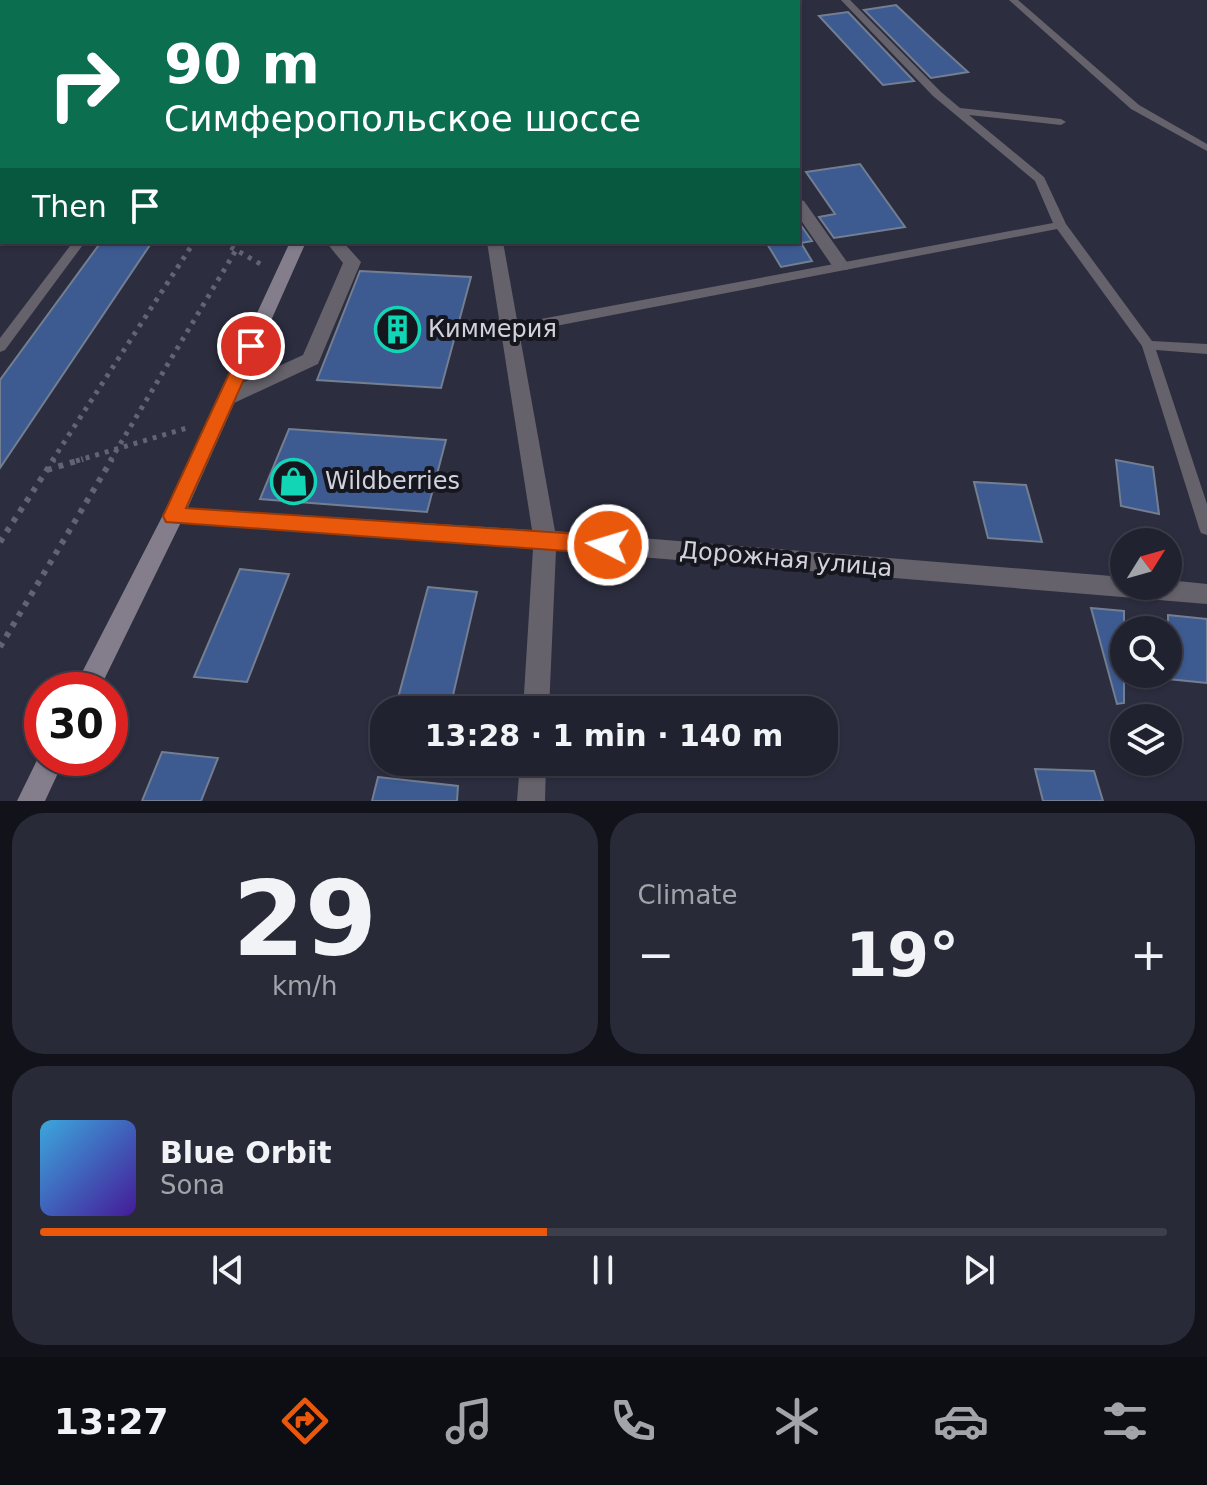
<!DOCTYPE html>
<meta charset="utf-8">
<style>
body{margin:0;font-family:"DejaVu Sans",sans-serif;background:#292a37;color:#f1f3f6;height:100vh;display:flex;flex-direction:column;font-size:30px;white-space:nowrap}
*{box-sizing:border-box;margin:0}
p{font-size:26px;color:#a2a4aa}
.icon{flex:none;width:44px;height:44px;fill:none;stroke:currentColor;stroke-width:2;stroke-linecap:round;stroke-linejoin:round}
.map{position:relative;height:801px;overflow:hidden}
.details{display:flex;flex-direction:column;gap:12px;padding:12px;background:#12131a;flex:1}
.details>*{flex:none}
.guide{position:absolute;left:0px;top:0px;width:800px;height:244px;box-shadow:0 2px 6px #0004,0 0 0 2px #3e3f4b;background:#0b6e4f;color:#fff;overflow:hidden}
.needle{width:52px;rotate:53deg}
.buttons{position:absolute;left:1110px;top:528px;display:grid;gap:16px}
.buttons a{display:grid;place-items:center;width:72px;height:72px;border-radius:50%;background:#21222f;box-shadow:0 2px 6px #0004,0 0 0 2px #3e3f4b;font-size:40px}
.speed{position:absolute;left:24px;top:672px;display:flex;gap:16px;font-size:40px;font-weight:700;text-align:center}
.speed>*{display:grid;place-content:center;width:104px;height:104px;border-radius:50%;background:#21222f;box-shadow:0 2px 6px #0004,0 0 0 2px #3e3f4b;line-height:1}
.speed .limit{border:12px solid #d22;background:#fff;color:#111}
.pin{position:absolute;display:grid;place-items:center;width:68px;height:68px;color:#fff;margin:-34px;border:4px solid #fff;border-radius:50%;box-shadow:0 2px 8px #0007}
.me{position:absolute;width:88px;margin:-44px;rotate:275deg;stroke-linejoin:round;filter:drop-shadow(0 0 6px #0008)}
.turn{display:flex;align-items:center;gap:28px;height:168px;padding:0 32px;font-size:36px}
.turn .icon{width:104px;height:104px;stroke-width:2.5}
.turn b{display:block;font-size:56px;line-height:68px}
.then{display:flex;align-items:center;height:76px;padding:0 32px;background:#0003;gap:16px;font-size:30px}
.big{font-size:60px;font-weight:700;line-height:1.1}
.details .widget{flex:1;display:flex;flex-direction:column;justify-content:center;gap:12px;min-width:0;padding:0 28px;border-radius:32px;background:#292a37}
.details .dial{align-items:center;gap:0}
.dial b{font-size:104px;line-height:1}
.song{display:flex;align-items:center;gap:24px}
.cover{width:96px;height:96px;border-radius:12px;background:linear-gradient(135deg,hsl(200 70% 55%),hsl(260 70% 35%))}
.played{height:8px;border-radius:4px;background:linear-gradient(90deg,#ea580c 45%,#3e3f4b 45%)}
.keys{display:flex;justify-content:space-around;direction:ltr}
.heat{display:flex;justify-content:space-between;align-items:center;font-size:44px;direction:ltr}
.details .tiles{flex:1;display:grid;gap:12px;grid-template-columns:1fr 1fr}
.widget:last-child{grid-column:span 2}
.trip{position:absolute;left:370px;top:696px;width:468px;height:80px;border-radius:32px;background:#21222f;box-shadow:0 2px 6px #0004,0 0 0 2px #3e3f4b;font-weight:700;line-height:80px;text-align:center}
.tabs{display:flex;height:128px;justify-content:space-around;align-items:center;background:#0d0e13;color:#a2a4aa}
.tabs .icon{width:56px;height:56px}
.tabs .active{color:#ea580c}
.tabs b{font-size:36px;color:#f1f3f6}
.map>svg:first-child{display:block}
.building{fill:#3d5b91;stroke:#737e91;stroke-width:2}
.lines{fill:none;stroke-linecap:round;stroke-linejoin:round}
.path-far1{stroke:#626373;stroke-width:5;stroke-dasharray:4 6;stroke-linecap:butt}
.path{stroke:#626373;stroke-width:6;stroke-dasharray:5 7;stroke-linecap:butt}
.lane{fill:#65626b;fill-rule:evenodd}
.street{fill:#65626b;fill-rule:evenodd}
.secondary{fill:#847e8c;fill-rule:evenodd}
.route{fill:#ea580c;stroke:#983908;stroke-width:2}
.labels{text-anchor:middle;stroke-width:8;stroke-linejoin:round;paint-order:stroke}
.poi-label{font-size:24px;fill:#d1d2de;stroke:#16161e;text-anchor:start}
.street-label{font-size:24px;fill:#d1d2de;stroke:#16161e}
</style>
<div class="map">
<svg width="1207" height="801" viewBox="0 0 1207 801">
<rect width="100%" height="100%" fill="#2c2d3f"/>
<path class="building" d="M896 5 935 42 968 72 931 78 864 10Z
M848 12 914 81 883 85 819 16Z
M860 164 905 227 834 238 819 217 835 214 806 172Z
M798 221 812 241 801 243 812 261 781 267 766 242H798Z
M101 242H152L0 468V380Z
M360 271 471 277 441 388 317 380Z
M289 429 446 440 427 512 260 499Z
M1116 460 1153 467 1159 514 1121 506Z
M974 482 1026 485 1042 542 988 538Z
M240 569 289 574 247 682 194 677Z
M428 587 477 592 451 704 398 698Z
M1091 608 1124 611V703L1117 704Z
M1168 615 1207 619V683L1168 679Z
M162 752 218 758 201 801H142Z
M1035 769 1094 771 1103 801H1043Z
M378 777 458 786 457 801H372Z"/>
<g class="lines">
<path class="path-far1" d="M222 242 264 266
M52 461 194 242
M76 461 187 428
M110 461 236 250"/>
<path class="path" d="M47 470 83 459
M0 542 54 459
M0 647 112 459"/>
<path class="lane" d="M166 0H174V2H166Z
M841 0H850L941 92 960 108 1061 119 1066 122 1061 125 969 115 1044 177 1066 224 1152 341 1207 344V354L1156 350 1207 504V535L1201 533 1199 528 1142 346 1057 229 509 335 504 333 502 330 504 327 509 325 1053 223 1035 181 933 96Z
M1009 0H1018L1139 105 1207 144V151L1131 109Z
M0 117H2V125H0Z
M2 224V233L0 234V225Z
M73 242H85L5 350 0 352V338Z"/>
<path class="street" d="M451 0H463V2H451Z
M650 0H663L664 2H651Z
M0 140H2V150H0Z
M798 199 804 201 847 262 850 266 847 270H835L798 216Z
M326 242H343L361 262 318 364 234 403H220L217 398 220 393 303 355 343 263Z
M487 242H503L555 531 1124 577V586H1168V580L1207 584V604L556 550 549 710H523L533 549 165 522 162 516 165 510 173 507 532 530Z
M520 762H546L545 801H517Z"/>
<path class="secondary" d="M389 0H401V2H389Z
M290 242H306L184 516 99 690H73L163 515Z
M42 750V758H65L45 801H17Z"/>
</g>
<path class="route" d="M251 340 259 346 186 508 608 536 616 539 619 545 616 551 608 554 166 522 163 516 242 346Z"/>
<defs>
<symbol id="building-ring" viewBox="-11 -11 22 22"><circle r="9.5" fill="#16161e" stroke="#11d5b4" stroke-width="1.5"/><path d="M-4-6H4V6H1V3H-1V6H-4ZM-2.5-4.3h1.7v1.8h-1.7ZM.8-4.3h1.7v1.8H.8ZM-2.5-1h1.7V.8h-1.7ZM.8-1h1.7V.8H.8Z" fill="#11d5b4"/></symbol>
<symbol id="shop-ring" viewBox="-11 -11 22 22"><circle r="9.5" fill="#16161e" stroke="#11d5b4" stroke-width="1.5"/><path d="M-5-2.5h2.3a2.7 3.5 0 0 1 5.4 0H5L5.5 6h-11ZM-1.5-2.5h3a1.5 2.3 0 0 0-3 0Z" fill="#11d5b4"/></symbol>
</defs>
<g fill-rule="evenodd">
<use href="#building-ring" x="372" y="304" width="51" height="51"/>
<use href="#shop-ring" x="268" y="456" width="51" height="51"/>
</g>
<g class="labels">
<g class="poi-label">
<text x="428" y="337">Киммерия</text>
<text x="325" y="489">Wildberries</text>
</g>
<g class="street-label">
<text transform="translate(786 559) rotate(5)" y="8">Дорожная улица</text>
</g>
</g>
</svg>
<div class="buttons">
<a><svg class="needle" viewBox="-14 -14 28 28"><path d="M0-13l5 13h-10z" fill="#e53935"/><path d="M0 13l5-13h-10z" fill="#a2a4aa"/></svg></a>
<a><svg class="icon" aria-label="search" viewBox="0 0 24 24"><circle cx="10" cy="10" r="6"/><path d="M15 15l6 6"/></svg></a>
<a><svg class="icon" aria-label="layers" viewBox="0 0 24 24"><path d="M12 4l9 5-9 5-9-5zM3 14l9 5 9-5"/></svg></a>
</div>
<div class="speed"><div class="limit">30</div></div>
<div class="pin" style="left:251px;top:346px;background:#d93025"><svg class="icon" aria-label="arrive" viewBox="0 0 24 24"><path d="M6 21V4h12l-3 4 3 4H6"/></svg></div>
<svg class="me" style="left:608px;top:545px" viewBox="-20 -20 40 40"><circle r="17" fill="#ea580c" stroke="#fff" stroke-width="3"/><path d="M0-11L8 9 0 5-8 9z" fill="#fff"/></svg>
<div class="trip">13:28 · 1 min · 140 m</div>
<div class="guide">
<div class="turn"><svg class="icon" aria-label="right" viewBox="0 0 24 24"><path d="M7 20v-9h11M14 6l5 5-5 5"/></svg><div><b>90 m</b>Симферопольское шоссе</div></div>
<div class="then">Then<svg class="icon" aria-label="arrive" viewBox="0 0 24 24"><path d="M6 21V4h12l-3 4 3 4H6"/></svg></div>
</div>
</div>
<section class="details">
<div class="tiles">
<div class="widget dial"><b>29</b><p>km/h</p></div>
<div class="widget"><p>Climate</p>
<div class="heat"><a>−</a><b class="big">19°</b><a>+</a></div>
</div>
<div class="widget">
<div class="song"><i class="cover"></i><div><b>Blue Orbit</b><p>Sona</p></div></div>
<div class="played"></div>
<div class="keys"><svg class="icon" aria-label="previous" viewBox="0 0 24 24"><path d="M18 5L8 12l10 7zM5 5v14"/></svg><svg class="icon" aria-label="pause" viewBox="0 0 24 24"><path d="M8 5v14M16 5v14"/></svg><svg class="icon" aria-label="next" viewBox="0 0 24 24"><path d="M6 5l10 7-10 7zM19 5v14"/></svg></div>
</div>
</div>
</section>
<nav class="tabs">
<b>13:27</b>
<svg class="icon active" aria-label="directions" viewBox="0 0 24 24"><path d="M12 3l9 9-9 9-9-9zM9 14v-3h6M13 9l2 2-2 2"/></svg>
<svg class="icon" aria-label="music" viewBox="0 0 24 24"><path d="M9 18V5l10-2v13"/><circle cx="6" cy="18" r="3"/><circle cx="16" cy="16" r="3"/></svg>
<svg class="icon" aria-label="phone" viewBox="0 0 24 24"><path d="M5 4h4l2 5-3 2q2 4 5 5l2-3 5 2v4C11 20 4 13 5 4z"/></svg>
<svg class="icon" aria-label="climate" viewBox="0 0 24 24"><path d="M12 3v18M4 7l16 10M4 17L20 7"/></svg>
<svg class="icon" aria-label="car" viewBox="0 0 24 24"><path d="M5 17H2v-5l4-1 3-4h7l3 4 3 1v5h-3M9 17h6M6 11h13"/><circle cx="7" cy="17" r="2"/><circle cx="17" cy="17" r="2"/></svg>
<svg class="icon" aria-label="filters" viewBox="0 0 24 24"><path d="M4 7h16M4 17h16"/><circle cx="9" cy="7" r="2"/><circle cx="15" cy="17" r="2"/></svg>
</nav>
